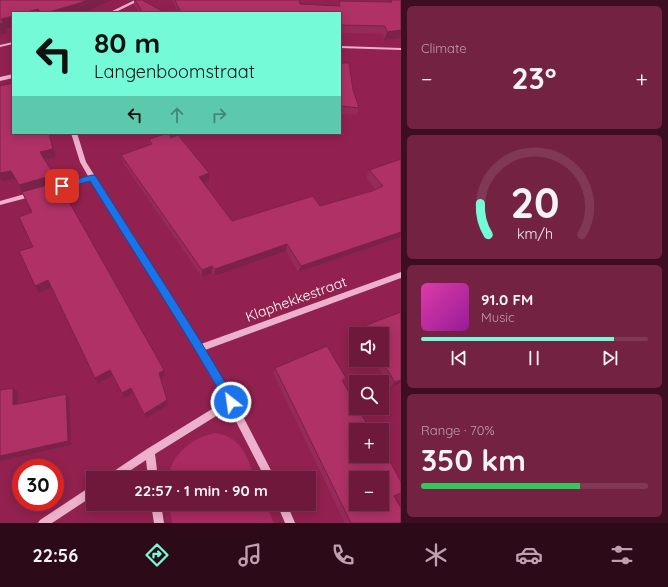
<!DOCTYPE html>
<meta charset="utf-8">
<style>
body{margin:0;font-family:Quicksand,sans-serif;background:#732242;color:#f1f3f6;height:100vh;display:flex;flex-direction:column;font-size:15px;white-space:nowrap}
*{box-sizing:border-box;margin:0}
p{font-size:13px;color:#bfa0af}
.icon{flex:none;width:22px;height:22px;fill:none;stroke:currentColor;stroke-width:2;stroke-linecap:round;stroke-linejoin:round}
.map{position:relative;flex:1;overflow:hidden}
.panel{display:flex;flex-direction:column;gap:6px;padding:6px;background:#3c0e20;width:267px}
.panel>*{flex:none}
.top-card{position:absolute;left:12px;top:12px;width:329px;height:122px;border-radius:0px;box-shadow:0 2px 10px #0003,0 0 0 1px #803855;background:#74fad7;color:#111;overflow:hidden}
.buttons{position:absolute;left:349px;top:327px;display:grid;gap:8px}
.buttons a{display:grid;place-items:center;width:40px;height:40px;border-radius:0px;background:#6e193b;box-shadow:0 2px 10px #0003,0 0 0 1px #803855;font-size:20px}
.speed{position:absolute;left:12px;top:459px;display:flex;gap:8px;font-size:20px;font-weight:700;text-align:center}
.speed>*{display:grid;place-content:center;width:52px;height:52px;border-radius:50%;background:#6e193b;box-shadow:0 2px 10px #0003,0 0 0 1px #803855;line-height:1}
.speed .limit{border:6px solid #d22;background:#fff;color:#111}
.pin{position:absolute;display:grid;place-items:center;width:34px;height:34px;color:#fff;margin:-17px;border-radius:8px;box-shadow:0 2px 6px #0006}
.me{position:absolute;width:44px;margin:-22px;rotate:330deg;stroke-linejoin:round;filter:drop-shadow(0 0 3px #0008)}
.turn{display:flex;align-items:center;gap:14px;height:84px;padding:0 16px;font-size:18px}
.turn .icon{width:52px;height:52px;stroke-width:2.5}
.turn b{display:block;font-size:28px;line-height:34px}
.lanes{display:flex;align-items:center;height:38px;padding:0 16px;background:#0003;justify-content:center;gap:20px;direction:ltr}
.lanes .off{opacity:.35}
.big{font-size:30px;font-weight:700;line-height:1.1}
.panel .card{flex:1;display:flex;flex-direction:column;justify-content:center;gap:6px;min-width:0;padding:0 14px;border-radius:6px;background:#732242}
.panel .dial{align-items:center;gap:0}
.dial svg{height:104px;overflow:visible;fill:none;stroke:#803855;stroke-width:7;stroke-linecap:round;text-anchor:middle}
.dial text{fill:#f1f3f6;stroke:none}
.song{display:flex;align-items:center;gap:12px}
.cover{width:48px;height:48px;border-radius:6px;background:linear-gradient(135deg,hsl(320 70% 55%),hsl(300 70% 35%))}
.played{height:4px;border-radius:2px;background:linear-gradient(90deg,#74fad7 85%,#803855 85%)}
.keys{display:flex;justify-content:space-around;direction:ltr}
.heat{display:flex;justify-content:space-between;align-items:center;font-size:22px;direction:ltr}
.charge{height:6px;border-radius:3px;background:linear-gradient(90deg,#34c759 70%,#803855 0)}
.trip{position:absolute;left:86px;top:471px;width:230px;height:40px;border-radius:0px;background:#6e193b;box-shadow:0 2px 10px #0003,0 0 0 1px #803855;font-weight:700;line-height:40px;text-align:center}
.menu{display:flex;height:64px;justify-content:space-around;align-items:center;background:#2c0a18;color:#bfa0af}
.menu .icon{width:28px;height:28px}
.menu .on{color:#74fad7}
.menu b{font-size:18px;color:#f1f3f6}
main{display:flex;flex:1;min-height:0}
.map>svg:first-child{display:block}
.green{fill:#aa2b61}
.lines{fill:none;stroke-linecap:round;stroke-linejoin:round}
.minor{fill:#edb2cb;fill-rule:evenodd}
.wall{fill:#962a58}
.shaded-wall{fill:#7a2247}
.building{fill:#af3166;stroke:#7a2247;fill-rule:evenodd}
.route{fill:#1a73e8;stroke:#114b97}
.labels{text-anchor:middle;stroke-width:4;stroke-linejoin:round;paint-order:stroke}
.street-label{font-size:14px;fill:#fff;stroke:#92214f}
</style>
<main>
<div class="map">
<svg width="401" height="523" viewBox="0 0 401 523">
<rect width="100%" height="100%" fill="#92214f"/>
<path class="green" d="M215 433C242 437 246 455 255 478H168C171 455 192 437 215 433Z
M169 504H266L274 523H172Z"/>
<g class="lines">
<path class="minor" d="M135 0H140L114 13H108Z
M13 42V44L0 47V45Z
M340 46 401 48V50L340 48Z
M13 74V78L0 81V77Z
M71 133H77L86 162 201 344 401 272V278L205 350 234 399 275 478H265L229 408 155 454 158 478H148L146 460 119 478H106L108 475 147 449 225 401 178 320 91 180 52 191H50L49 189 50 187 88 176 80 162Z
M32 192H34L35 194 34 196 0 205V201Z
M93 485V496L52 523H38L40 520Z
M151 504H161L164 523H154Z
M277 504H287L295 523H285Z"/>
</g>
<path class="wall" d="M134 0H142L166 13H139L134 5Z
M172 0H299L300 4 338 6 339 1 390 2 391 0H401L384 40 383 34 340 33V13H178Z
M340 63 353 90 359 108 356 115 340 114Z
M0 86 56 157 45 160 54 175 57 182 164 370 165 375 160 378 168 405 146 418 133 393 124 398 113 375 98 383 52 287 39 293 33 247 32 212 15 179 2 181Z
M171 138 209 173V181L204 183 232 221 320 206 375 189 366 178 369 170 401 159V237L298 272 286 251 214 276 212 273 202 277 123 163 121 155 150 144 149 139Z
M401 312V383L391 387 373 360H382V334H356V333L359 328Z
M275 368 346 378 343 382 394 496 401 523H345L273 373Z"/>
<path class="shaded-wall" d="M87 0H112L83 13H46Z
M38 9 39 13H24Z
M13 16V27L5 29 7 33 0 35V24L1 19Z
M401 30V38L384 40 387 32Z
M49 133 56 157 43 160 40 152Z
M11 171 15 179 2 181 0 177V173Z
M209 173V181L199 185V177Z
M54 175 57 183 22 193 19 185Z
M401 232V237L298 272 301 266Z
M287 244 286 251 214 276 215 269Z
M212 266V273L202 277V270Z
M48 280 52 287 39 293 35 286Z
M110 370 113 375 98 383 95 378Z
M164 370 165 375 160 378 159 373Z
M401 380V383L391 387 395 382Z
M13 388 18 392V409L13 405Z
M131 388 133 393 124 398 122 393Z
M66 394 69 398 71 445 0 461V456Z
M167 400 168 405 146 418 144 414Z"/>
<path class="building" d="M0 0H87L80 3 46 13H41L38 9 24 13H13V16L1 19 3 23 0 24Z
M135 0H142L166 13H143Z
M175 0H299L300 4 340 6 339 1 392 2 391 0H401V30L387 32 385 26 340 25V13H181Z
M340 63H349L353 90 359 108 340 106Z
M13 83V133H49L53 149 40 152 54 175 19 185 11 171 0 173V86Z
M168 133 171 138 178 135 209 173 199 177 232 221 313 196 320 206 372 191 383 186 369 170 401 159V232L301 266 287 244 215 269 212 266 202 270 121 155 152 144 149 139Z
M58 182 164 370 159 373 167 400 144 414 131 388 122 393 110 370 95 378 48 280 35 286 19 251 33 247 19 217 32 212 22 192Z
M401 312V380L395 382 381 360H382V334H364L359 328Z
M327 346 346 378 342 380 356 405V408H358L369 428 372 427 374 430H356V456H382V446L401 482V493L394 496 401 508V523H351L275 368ZM356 478H382V504H356Z
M13 388V405L66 394 68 441 0 456V390Z"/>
<path class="route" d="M92 175H95C142 250 191 323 235 399L237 402 235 406 231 408 228 406C185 330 136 256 90 181L62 189 58 186 59 184Z"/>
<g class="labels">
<g class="street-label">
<text transform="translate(296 299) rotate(-20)" y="5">Klaphekkestraat</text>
</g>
</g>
</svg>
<div class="buttons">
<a><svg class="icon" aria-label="sound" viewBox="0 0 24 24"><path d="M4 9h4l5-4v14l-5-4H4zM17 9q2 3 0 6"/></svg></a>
<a><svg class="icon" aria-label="search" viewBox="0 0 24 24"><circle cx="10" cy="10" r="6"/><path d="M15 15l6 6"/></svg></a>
<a>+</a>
<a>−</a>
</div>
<div class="speed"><div class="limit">30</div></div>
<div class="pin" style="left:62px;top:186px;background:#d93025"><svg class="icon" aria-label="arrive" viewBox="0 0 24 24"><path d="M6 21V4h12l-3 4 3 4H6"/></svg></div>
<svg class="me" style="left:231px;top:402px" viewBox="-20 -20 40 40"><circle r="17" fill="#1a73e8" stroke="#fff" stroke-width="3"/><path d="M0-11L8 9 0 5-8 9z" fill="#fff"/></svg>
<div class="trip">22:57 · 1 min · 90 m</div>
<div class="top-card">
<div class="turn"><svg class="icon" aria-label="left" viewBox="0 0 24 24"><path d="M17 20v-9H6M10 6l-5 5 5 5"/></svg><div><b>80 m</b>Langenboomstraat</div></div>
<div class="lanes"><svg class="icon" aria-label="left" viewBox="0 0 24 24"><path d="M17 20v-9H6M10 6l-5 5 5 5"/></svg><svg class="icon off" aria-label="ahead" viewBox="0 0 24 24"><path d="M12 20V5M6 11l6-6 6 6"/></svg><svg class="icon off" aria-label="right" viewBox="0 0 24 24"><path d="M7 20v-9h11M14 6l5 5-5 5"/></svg></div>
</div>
</div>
<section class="panel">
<div class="card"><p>Climate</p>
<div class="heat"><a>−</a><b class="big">23°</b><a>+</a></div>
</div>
<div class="card dial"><svg viewBox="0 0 100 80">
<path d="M14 69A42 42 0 1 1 86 69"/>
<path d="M14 69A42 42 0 0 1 8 45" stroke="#74fad7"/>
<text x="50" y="56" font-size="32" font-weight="700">20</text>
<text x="50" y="72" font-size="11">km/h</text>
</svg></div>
<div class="card">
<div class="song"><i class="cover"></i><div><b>91.0 FM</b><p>Music</p></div></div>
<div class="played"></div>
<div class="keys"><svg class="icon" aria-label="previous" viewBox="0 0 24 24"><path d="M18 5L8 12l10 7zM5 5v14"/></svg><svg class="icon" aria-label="pause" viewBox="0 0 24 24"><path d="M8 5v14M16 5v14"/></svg><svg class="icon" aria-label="next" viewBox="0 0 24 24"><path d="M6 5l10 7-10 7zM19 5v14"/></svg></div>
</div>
<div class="card"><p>Range · 70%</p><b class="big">350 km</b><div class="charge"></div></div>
</section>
</main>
<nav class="menu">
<b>22:56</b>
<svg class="icon on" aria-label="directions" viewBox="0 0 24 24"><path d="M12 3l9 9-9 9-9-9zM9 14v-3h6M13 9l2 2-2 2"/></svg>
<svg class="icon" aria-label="music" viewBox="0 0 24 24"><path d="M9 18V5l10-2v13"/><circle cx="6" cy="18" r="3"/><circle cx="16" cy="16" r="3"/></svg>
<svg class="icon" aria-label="phone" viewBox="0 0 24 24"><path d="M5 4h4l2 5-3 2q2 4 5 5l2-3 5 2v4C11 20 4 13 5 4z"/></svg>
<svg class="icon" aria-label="climate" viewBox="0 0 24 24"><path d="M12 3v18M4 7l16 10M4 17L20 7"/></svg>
<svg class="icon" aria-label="car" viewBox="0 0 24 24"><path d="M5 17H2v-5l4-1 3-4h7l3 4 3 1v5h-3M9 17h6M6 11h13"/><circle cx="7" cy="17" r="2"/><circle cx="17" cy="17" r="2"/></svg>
<svg class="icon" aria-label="filters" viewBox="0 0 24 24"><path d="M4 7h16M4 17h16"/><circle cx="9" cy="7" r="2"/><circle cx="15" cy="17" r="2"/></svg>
</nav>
